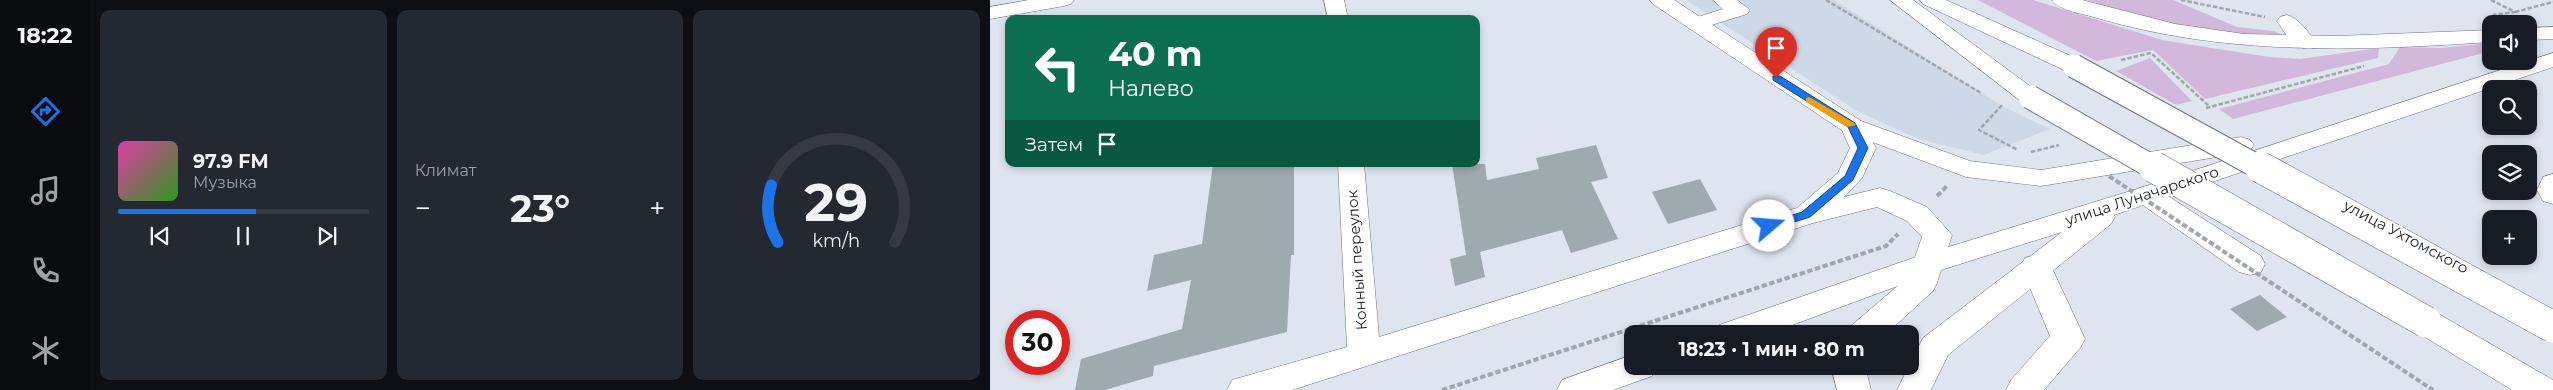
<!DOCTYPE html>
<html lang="ru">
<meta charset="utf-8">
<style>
body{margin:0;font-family:Montserrat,sans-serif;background:#242831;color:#f1f3f6;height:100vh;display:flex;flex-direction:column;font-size:19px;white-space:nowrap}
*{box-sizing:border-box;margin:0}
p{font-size:16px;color:#9ea1a6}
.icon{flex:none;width:28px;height:28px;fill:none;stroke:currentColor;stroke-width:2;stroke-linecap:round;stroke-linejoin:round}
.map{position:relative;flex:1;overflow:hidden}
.details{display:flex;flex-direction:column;gap:10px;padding:10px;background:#0d0f14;width:900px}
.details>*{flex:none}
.banner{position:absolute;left:15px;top:15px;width:475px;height:152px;border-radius:10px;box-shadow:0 2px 8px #0003;background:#0b6e4f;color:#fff;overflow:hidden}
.buttons{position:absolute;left:1492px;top:15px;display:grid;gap:10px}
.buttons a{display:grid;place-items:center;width:55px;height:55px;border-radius:10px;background:#171b24;box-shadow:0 2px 8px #0003;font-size:25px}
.speed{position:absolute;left:15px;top:310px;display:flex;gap:10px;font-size:25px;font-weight:700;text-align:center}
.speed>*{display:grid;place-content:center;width:65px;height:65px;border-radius:50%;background:#171b24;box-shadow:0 2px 8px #0003;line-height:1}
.speed .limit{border:8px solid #d22;background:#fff;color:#111}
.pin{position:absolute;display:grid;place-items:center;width:42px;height:42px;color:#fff;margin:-51px -21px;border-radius:50% 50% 50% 0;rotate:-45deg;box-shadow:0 0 5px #0007}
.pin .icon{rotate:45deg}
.me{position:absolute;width:55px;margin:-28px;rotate:72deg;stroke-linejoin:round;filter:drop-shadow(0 0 4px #0008)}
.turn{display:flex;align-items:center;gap:18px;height:105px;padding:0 20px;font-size:22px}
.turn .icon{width:65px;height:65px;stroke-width:2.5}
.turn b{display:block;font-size:35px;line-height:42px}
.then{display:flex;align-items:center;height:48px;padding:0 20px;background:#0003;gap:10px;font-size:19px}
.big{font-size:38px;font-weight:700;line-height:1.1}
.details .tile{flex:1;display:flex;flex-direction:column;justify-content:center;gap:8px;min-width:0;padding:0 18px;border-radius:10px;background:#242831}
.details .dial{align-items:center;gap:0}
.dial svg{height:130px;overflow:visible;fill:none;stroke:#363941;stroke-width:7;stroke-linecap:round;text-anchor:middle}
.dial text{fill:#f1f3f6;stroke:none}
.song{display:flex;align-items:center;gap:15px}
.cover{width:60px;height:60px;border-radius:8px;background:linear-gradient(135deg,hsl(320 70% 55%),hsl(110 70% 35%))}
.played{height:5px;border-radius:2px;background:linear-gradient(90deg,#1a73e8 55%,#363941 55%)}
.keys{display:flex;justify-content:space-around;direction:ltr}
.heat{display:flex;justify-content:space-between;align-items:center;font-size:28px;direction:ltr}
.details .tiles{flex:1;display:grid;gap:10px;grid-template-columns:repeat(3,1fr)}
.trip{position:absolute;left:634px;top:325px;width:295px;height:50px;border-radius:10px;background:#171b24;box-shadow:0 2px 8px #0003;font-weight:700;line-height:50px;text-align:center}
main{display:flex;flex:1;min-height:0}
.tab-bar{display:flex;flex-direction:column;width:90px;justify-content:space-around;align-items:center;background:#090b0e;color:#9ea1a6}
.tab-bar .icon{width:35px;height:35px}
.tab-bar .selected{color:#1a73e8}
.tab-bar b{font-size:22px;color:#f1f3f6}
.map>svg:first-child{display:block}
.built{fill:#ced9e8}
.green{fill:#d2b9db}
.building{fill:#9faaae}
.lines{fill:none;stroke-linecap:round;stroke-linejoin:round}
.minor-casing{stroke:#6e747c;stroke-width:1}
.major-casing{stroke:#6e747c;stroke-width:1}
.path-far1{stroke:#a1a6ad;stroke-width:2.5;stroke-dasharray:4.5 2;stroke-linecap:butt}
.path{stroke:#a1a6ad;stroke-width:4;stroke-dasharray:5.5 2.5;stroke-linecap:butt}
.minor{fill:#fff;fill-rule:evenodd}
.major{fill:#fff;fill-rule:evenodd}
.major-bridge-far1-casing{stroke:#6e747c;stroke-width:25;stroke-linecap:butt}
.major-bridge-casing{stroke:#6e747c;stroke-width:32;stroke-linecap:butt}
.path-bridge{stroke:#a1a6ad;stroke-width:4;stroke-dasharray:5.5 2.5;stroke-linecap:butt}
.major-bridge-far1{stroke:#fff;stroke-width:23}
.major-bridge{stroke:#fff;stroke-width:31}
.route{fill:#1a73e8;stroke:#114b97}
.slow{fill:#f59e0b}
.labels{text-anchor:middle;stroke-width:4;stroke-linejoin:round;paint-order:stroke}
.street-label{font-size:15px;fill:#222528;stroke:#fff}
</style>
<main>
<nav class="tab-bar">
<b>18:22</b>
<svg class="icon selected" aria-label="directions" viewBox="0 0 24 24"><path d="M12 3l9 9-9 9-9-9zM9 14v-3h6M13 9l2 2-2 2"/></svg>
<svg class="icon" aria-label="music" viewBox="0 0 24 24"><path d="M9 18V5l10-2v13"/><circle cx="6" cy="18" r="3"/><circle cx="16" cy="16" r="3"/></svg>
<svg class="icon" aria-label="phone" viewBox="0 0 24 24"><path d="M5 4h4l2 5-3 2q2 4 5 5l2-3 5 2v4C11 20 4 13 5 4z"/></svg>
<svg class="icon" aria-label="climate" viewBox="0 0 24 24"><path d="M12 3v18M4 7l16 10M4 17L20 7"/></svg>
</nav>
<section class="details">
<div class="tiles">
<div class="tile">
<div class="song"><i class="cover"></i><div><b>97.9 FM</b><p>Музыка</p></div></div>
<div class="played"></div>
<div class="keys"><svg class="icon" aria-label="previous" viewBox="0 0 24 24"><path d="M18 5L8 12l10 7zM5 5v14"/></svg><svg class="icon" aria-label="pause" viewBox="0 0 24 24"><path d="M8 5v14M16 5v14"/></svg><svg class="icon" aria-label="next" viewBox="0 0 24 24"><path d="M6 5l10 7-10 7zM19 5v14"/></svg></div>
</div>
<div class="tile"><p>Климат</p>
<div class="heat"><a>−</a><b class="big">23°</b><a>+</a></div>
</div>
<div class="tile dial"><svg viewBox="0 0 100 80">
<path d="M14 69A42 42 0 1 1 86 69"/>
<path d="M14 69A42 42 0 0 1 10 34" stroke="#1a73e8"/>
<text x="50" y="56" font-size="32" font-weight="700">29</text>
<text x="50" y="72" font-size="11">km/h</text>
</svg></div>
</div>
</section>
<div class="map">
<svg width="1563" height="390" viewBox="0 0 1563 390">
<rect width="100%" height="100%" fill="#dee5ee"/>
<path class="built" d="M696 0H844L1012 106 1060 129 994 155 928 139 867 111Z"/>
<path class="green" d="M988 0H1043L1172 40 1279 57 1310 59 1389 48 1388 58 1215 99 1163 50 1106 61Z
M1097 0H1183L1247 27 1284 31 1295 37C1227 37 1161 21 1097 0Z
M1501 43V51L1243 119 1229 109 1399 64 1410 47 1450 48Z
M1160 58 1202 101 1186 105 1126 71Z"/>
<path class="building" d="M606 145 618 178 601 182 628 239 581 253 572 230 490 252 495 277 465 286 460 259 476 255 462 164H495L497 180 549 169 546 158Z
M223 164H304V255H301L297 332 164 366 163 376 115 390H85L91 359 192 329 201 280 157 291 164 255 212 244Z
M710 179 727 210 678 224 662 192Z
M1270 295 1297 317 1267 331 1240 309Z"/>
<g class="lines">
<defs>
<path id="minor" d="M39 0H84L81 4 74 6 0 19V7Z
M334 0H354L358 19H338Z
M723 0H747L760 10 757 14 712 28 705 30 698 28 695 24 698 20 733 9Z
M1297 15C1309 18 1319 33 1326 43L1323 48C1305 52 1296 34 1287 21L1290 17Z
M862 119 871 121 886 148 872 178 854 197 890 188 900 191 937 207 962 235 947 283 943 291 896 334H858L862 325 918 277 932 237 917 221 887 207 823 223 302 390H237L242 380 357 347 348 164H374L389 337 807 208 848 173 860 148 850 126 853 121Z
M1157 186 1167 189 1271 256 1275 264 1271 272 1260 275 1249 272 1147 201 1143 195 1147 189Z
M1046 255 1057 258 1061 266 1095 339 1090 348 1054 390H1016L1021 380 1060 336 1031 266 1035 258Z
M841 366H875L881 390H847Z"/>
<path id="major" d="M660 0H684L871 121 980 161 1051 170 1251 137 1260 140 1264 145 1260 150 1251 153 1051 186 976 177 853 131 663 4Z
M900 0H923L1048 92 1052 97 1048 102 1040 104 1032 102Z
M930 0H956L1092 61 1095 66 1092 71 1084 73 1076 71 933 4Z
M1062 0H1092L1185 24 1254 34 1347 36 1501 30V42C1368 51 1236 56 1107 18 1095 14 1069 11 1062 0Z
M1563 27V39L1539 40V28Z
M1563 53V67L1124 215 1125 217 1121 224 958 355 941 390H907L933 338 1072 232 951 270 778 334H725L729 325 929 256 1147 189Z
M1563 174V204L1553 201 1547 190 1553 177Z
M1436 310 1447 313 1563 380V390H1522L1425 331 1420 322 1425 313Z
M642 355V366H667L662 376 623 390H567L572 380Z"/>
</defs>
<use href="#minor" class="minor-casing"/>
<use href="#major" class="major-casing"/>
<path class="path-far1" d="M836 0 991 93
M1191 0 1275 17
M1501 0 1525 12 1503 15
M1525 12 1563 2
M1131 60 1161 53 1219 106
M1012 105 989 130 1028 150
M1216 108 1374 66
M1041 152 1069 145"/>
<path class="path" d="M947 196 957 186
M452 390 896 246 908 234"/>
<use href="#minor" class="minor"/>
<use href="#major" class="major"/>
<defs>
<path id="major-bridge-far1" d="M1084 66 1272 169
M1040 97 1166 169"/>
<path id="major-bridge" d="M1164 167 1436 322
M1270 167 1563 327"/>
</defs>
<use href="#major-bridge-far1" class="major-bridge-far1-casing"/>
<use href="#major-bridge" class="major-bridge-casing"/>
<path class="path-bridge" d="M1119 176 1143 192
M1159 202 1443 390"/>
<use href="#major-bridge-far1" class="major-bridge-far1"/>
<use href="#major-bridge" class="major-bridge"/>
</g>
<path class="route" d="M783 76H790L865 123 878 148 863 180 820 217 779 230 773 226 775 224 812 212 855 176 868 148 858 127 783 80Z"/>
<path class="slow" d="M819 97 864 123 866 125 857 127 816 102V98Z"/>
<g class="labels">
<g class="street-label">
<text transform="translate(1152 196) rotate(-18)" y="5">улица Луначарского</text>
<text transform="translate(1416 237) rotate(28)" y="5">улица Ухтомского</text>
<text transform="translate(367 260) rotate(-94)" y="5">Конный переулок</text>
</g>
</g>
</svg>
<div class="buttons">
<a><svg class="icon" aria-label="sound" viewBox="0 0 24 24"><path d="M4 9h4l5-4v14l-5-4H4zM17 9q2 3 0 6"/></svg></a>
<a><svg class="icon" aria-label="search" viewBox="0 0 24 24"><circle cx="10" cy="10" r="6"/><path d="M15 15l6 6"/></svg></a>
<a><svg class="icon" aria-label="layers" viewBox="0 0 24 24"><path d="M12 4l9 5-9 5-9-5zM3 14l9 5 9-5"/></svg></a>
<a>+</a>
</div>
<div class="speed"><div class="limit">30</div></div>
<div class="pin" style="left:786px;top:78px;background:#d93025"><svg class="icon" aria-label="arrive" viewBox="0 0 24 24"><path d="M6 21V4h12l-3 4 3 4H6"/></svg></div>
<svg class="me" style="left:779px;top:226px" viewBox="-20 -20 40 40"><circle r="19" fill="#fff"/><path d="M0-13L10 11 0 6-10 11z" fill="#1a73e8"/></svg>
<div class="trip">18:23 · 1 мин · 80 m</div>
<div class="banner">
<div class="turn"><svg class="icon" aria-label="left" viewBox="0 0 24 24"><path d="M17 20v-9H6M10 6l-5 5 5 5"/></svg><div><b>40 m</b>Налево</div></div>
<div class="then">Затем<svg class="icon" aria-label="arrive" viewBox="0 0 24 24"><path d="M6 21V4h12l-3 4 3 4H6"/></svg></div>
</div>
</div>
</main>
